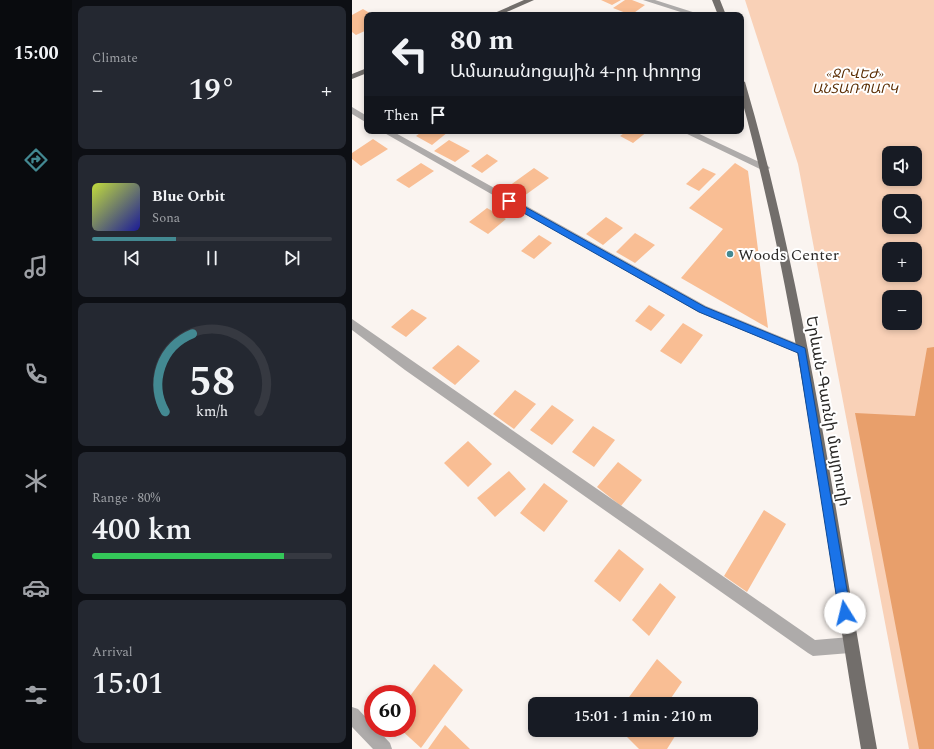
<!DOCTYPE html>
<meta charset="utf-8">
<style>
body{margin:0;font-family:Spectral,"Noto Sans Armenian",serif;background:#242831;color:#f1f3f6;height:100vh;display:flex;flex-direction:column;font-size:15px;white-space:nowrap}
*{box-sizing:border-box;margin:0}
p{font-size:13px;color:#9ea1a6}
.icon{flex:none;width:22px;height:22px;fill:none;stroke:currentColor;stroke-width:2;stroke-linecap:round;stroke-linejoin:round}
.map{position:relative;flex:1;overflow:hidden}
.panel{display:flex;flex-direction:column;gap:6px;padding:6px;background:#0d0f14;width:280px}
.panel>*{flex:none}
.banner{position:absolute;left:12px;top:12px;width:380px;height:122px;border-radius:8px;box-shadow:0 2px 6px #0003;background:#171b24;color:#f1f3f6;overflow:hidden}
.fabs{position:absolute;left:530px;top:146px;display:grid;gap:8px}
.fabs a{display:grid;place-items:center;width:40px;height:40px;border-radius:8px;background:#171b24;box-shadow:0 2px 6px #0003;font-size:20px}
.speed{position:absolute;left:12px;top:685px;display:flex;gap:8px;font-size:20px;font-weight:700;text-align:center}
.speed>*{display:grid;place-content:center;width:52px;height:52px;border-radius:50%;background:#171b24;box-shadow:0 2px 6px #0003;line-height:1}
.speed .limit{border:6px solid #d22;background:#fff;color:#111}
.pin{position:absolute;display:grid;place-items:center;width:34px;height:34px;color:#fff;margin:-17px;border-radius:8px;box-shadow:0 2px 6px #0006}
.me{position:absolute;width:44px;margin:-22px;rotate:351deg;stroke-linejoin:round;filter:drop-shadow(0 0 3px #0008)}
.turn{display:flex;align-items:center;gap:14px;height:84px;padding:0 20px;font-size:18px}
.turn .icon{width:52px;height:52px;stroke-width:2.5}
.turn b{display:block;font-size:28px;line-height:34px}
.then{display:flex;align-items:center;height:38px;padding:0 20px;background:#0003;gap:8px;font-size:15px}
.big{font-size:30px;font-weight:600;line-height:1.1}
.panel .tile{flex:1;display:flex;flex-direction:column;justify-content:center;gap:6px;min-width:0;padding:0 14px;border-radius:8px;background:#242831}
.panel .dial{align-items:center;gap:0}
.dial svg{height:104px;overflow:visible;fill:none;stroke:#363941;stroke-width:7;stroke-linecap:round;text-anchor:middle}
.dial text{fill:#f1f3f6;stroke:none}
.song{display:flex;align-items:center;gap:12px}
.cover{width:48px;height:48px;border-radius:6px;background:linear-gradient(135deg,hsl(70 70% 55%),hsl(240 70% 35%))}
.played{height:4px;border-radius:2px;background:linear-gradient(90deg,#438992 35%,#363941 35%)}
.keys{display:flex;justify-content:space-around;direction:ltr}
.heat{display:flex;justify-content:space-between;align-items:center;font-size:22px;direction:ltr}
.charge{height:6px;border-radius:3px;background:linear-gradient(90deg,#34c759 80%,#363941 0)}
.trip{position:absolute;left:176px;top:697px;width:230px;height:40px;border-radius:8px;background:#171b24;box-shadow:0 2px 6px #0003;font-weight:600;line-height:40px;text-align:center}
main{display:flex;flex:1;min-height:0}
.menu{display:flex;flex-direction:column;width:72px;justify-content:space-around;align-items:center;background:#090b0e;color:#9ea1a6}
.menu .icon{width:28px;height:28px}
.menu .current{color:#438992}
.menu b{font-size:18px;color:#f1f3f6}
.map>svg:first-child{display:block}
.green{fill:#f9d1b7;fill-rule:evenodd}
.forest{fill:#e89f6b}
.building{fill:#f9be94}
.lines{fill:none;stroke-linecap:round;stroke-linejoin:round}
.minor{fill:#aeabaa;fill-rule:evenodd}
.major{fill:#726e6b;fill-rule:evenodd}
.route{fill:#1a73e8;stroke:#114b97}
.poi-dot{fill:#438992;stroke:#fff;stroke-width:1.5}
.labels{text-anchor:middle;stroke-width:4;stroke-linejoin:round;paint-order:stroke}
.far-park-label{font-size:13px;font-style:italic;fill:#592b01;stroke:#fff}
.poi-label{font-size:16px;fill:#2b2927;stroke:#fff;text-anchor:start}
.street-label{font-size:16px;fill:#2b2927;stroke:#fff}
</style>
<main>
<nav class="menu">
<b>15:00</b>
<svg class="icon current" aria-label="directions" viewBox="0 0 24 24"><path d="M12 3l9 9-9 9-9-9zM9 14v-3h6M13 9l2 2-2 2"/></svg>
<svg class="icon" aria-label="music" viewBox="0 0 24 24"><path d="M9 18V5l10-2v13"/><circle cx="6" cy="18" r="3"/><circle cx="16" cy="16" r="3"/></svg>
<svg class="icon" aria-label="phone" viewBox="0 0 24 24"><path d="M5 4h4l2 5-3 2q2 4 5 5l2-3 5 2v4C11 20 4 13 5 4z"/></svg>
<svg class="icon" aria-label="climate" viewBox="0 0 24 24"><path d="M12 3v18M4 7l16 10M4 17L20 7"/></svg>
<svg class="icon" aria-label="car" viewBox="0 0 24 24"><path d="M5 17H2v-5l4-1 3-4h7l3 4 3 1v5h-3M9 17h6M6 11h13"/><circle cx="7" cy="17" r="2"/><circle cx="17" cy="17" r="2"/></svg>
<svg class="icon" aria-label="filters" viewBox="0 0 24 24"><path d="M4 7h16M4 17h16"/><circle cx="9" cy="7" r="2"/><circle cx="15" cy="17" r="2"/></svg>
</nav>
<section class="panel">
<div class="tile"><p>Climate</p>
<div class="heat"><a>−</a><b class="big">19°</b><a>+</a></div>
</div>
<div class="tile">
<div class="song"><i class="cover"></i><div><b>Blue Orbit</b><p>Sona</p></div></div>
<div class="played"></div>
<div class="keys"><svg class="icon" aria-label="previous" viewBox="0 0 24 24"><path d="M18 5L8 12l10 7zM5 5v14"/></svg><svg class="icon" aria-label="pause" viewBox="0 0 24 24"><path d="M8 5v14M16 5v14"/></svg><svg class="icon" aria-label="next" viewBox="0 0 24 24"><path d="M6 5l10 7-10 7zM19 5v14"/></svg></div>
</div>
<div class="tile dial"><svg viewBox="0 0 100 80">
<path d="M14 69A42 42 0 1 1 86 69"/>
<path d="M14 69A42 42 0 0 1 35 9" stroke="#438992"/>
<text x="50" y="56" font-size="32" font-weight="700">58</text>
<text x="50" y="72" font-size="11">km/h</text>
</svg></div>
<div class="tile"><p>Range · 80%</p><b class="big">400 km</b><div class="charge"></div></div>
<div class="tile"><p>Arrival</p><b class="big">15:01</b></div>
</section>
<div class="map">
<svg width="582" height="749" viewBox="0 0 582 749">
<rect width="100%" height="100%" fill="#faf4f0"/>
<path class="green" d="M393 0H582V749H557L446 164ZM537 153H563V179H537ZM537 201H563V227H537ZM537 249H563V275H537ZM537 297H563V323H537Z"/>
<path class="forest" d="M582 347V749H567L503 413 563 416 575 348Z"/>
<path class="building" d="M249 0H269L260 5Z
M273 0H280L293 5 279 15 261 8Z
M11 9 21 15H15V30L4 35 0 32V15Z
M71 131H94L96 132 80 145 64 136Z
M275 131H296L281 143 268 136Z
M21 139 36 149 9 166 0 159V153Z
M97 140 118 151 103 162 82 151Z
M135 154 146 161 130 173 119 166Z
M69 163 82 171 57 188 44 180Z
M383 163 396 171 416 328 329 278 371 229 337 208Z
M182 168 197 178 172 196 157 186Z
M351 168 364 174 347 191 334 184Z
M135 208 154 219 136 234 117 222Z
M254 217 271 228 251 245 234 234Z
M283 233 303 245 283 263 264 252Z
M187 235 200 243 182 259 169 251Z
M297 305 313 315 299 331 283 321Z
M60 309 75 318 54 337 39 327Z
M331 323 351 335 329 364 308 351Z
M106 345 128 361 103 385 80 368Z
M163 390 184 404 162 429 141 414Z
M200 405 222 420 200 445 178 430Z
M241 426 263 440 242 467 220 452Z
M116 441 140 464 116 487 92 463Z
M266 462 290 480 269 506 245 487Z
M157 471 174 489 143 517 125 498Z
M192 483 216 501 192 532 168 513Z
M412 510 434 524 395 592 372 576Z
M267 549 292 569 268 602 242 581Z
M308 583 324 597 297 636 280 620Z
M305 659 330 682 315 704H272Z
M82 664 111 690 69 748 47 728H55V700Z
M93 725 118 749H76Z
M268 730H321L325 733 315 749H287Z"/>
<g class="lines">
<path class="minor" d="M291 0H303L350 15H338Z
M0 107 15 116V123L0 114Z
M29 131H40L354 306 454 347 456 350 454 353 450 355 446 353 346 312Z
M329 131H341L416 166 418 168 413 171 410 170Z
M0 319 463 640 498 637 503 640 506 645 503 650 498 653 461 656 456 653 53 370 0 330Z
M0 707 6 709 21 725V728H24L38 743 40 749H21L0 727Z"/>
<path class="major" d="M172 0H182L148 15H138Z
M360 0H368L374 15H366Z
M15 68V73L0 79V74Z
M389 80 393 82C457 301 484 525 525 749H509C471 531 448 310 389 97Z"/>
</g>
<path class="route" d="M157 198 353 307 453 348 499 613 497 617 493 619 489 617 487 613 446 353 347 312 154 203 153 201Z"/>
<circle class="poi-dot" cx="378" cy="254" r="4"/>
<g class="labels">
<g class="far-park-label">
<text x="503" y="78">«ՋՐՎԵԺ»<tspan x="503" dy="15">ԱՆՏԱՌՊԱՐԿ</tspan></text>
</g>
<g class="poi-label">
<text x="386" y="260">Woods Center</text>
</g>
<g class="street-label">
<text transform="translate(477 411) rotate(80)" y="6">Երևան-Գառնի մայրուղի</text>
</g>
</g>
</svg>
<div class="fabs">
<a><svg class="icon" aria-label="sound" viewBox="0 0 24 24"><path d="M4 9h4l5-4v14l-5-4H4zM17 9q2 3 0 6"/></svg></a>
<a><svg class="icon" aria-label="search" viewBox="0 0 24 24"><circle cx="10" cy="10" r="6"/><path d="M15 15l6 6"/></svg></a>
<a>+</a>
<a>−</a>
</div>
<div class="speed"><div class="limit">60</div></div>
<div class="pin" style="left:157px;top:201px;background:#d93025"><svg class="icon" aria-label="arrive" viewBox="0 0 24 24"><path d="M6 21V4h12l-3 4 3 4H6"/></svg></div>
<svg class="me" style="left:493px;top:613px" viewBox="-20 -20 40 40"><circle r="19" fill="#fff"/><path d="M0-13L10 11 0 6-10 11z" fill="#1a73e8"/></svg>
<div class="trip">15:01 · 1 min · 210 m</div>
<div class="banner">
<div class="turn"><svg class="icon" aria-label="left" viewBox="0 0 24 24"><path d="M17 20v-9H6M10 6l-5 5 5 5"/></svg><div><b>80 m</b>Ամառանոցային 4-րդ փողոց</div></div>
<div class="then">Then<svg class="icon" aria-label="arrive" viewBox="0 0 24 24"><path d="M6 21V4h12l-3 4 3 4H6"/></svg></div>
</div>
</div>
</main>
